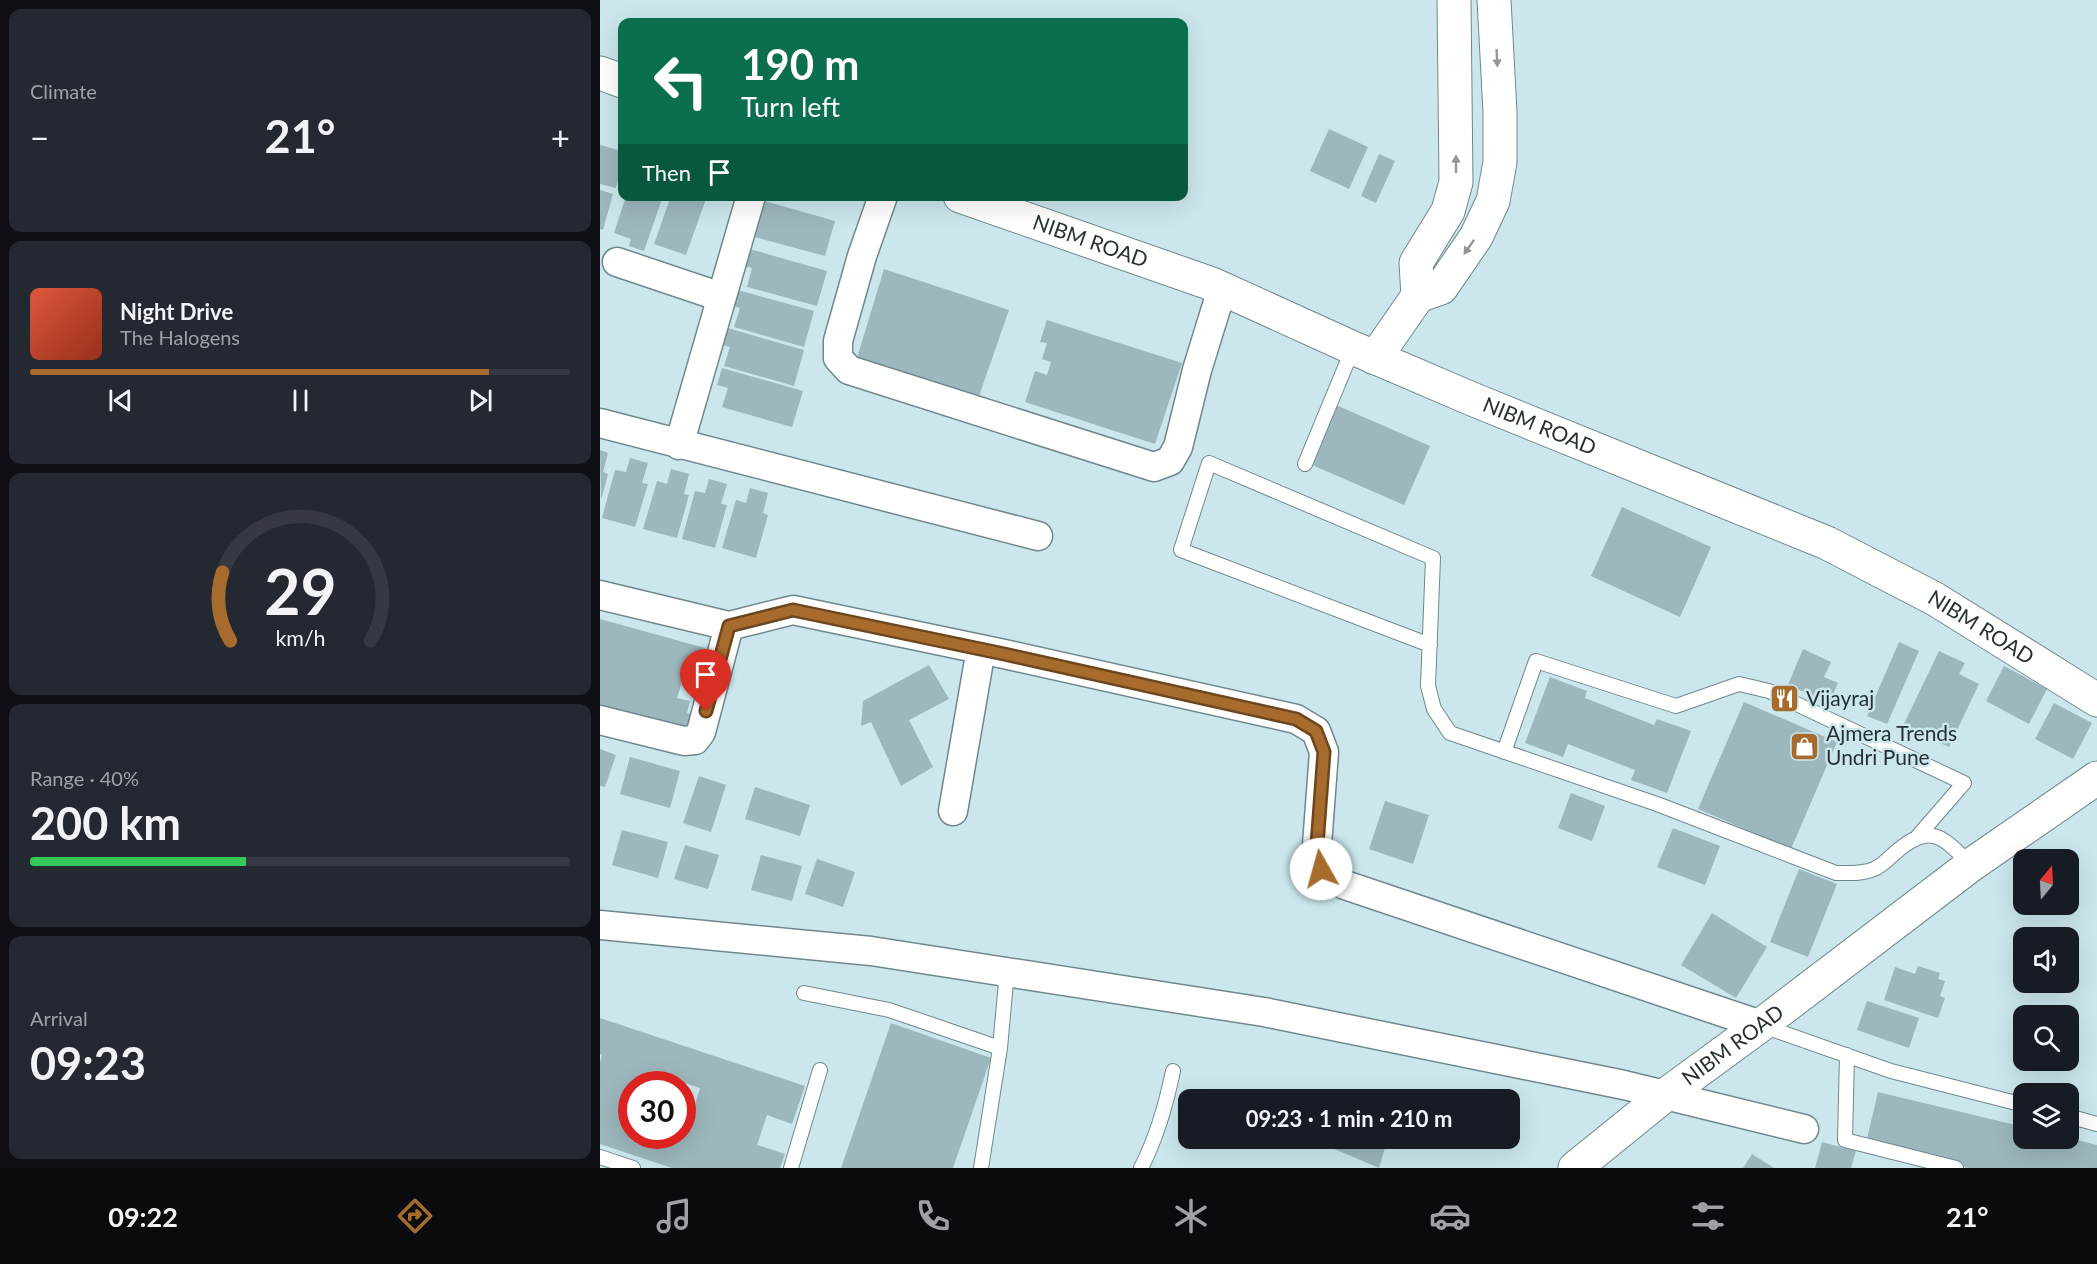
<!DOCTYPE html>
<meta charset="utf-8">
<style>
body{margin:0;font-family:Lato,sans-serif;background:#242831;color:#f1f3f6;height:100vh;display:flex;flex-direction:column;font-size:22px;white-space:nowrap}
*{box-sizing:border-box;margin:0}
p{font-size:20px;color:#9ea1a6}
.icon{flex:none;width:33px;height:33px;fill:none;stroke:currentColor;stroke-width:2;stroke-linecap:round;stroke-linejoin:round}
.map{position:relative;flex:1;overflow:hidden}
.side{display:flex;flex-direction:column;gap:9px;padding:9px;background:#0d0f14;width:600px}
.side>*{flex:none}
.guide{position:absolute;left:18px;top:18px;width:570px;height:183px;border-radius:12px;box-shadow:0 6px 24px #0002;background:#0b6e4f;color:#fff;overflow:hidden}
.needle{width:39px;rotate:18deg}
.controls{position:absolute;left:1413px;top:849px;display:grid;gap:12px}
.controls a{display:grid;place-items:center;width:66px;height:66px;border-radius:12px;background:#171b24;box-shadow:0 6px 24px #0002;font-size:30px}
.speed{position:absolute;left:18px;top:1071px;display:flex;gap:12px;font-size:30px;font-weight:700;text-align:center}
.speed>*{display:grid;place-content:center;width:78px;height:78px;border-radius:50%;background:#171b24;box-shadow:0 6px 24px #0002;line-height:1}
.speed .limit{border:9px solid #d22;background:#fff;color:#111}
.pin{position:absolute;display:grid;place-items:center;width:51px;height:51px;color:#fff;margin:-62px -26px;border-radius:50% 50% 50% 0;rotate:-45deg;box-shadow:0 0 6px #0007}
.pin .icon{rotate:45deg}
.me{position:absolute;width:66px;margin:-33px;rotate:353deg;stroke-linejoin:round;filter:drop-shadow(0 0 4px #0008)}
.turn{display:flex;align-items:center;gap:21px;height:126px;padding:0 24px;font-size:27px}
.turn .icon{width:78px;height:78px;stroke-width:2.5}
.turn b{display:block;font-size:42px;line-height:51px}
.then{display:flex;align-items:center;height:57px;padding:0 24px;background:#0003;gap:12px;font-size:22px}
.big{font-size:45px;font-weight:700;line-height:1.1}
.side .widget{flex:1;display:flex;flex-direction:column;justify-content:center;gap:9px;min-width:0;padding:0 21px;border-radius:12px;background:#242831}
.side .dial{align-items:center;gap:0}
.dial svg{height:156px;overflow:visible;fill:none;stroke:#363941;stroke-width:7;stroke-linecap:round;text-anchor:middle}
.dial text{fill:#f1f3f6;stroke:none}
.song{display:flex;align-items:center;gap:18px}
.cover{width:72px;height:72px;border-radius:9px;background:linear-gradient(135deg,hsl(10 70% 55%),hsl(10 70% 35%))}
.played{height:6px;border-radius:3px;background:linear-gradient(90deg,#a76c2d 85%,#363941 85%)}
.keys{display:flex;justify-content:space-around;direction:ltr}
.heat{display:flex;justify-content:space-between;align-items:center;font-size:33px;direction:ltr}
.charge{height:9px;border-radius:4px;background:linear-gradient(90deg,#34c759 40%,#363941 0)}
.trip{position:absolute;left:578px;top:1089px;width:342px;height:60px;border-radius:12px;background:#171b24;box-shadow:0 6px 24px #0002;font-weight:700;line-height:60px;text-align:center}
.tabs{display:flex;height:96px;justify-content:space-around;align-items:center;background:#090b0e;color:#9ea1a6}
.tabs .icon{width:42px;height:42px}
.tabs .current{color:#a76c2d}
.tabs b{font-size:27px;color:#f1f3f6}
main{display:flex;flex:1;min-height:0}
.map>svg:first-child{display:block}
.building{fill:#9cb7bd;fill-rule:evenodd}
.lines{fill:none;stroke-linecap:round;stroke-linejoin:round}
.service-casing{stroke:#6e888e;stroke-width:16}
.minor-casing{stroke:#6e888e;stroke-width:31}
.tertiary-casing{stroke:#6e888e;stroke-width:35}
.secondary-casing{stroke:#6e888e;stroke-width:35}
.service{stroke:#fff;stroke-width:14}
.minor{stroke:#fff;stroke-width:28}
.tertiary{stroke:#fff;stroke-width:33}
.secondary{stroke:#fff;stroke-width:33}
.oneway{fill:#92989a}
.route-casing{stroke:#6d461d;stroke-width:15}
.route{stroke:#a76c2d;stroke-width:10}
.labels{text-anchor:middle;stroke-width:5;stroke-linejoin:round;paint-order:stroke}
.street-label{font-size:21px;fill:#263134;stroke:#cbe7ed}
.poi-label{font-size:21px;fill:#263134;stroke:#cbe7ed;text-anchor:start}
</style>
<main>
<section class="side">
<div class="widget"><p>Climate</p>
<div class="heat"><a>−</a><b class="big">21°</b><a>+</a></div>
</div>
<div class="widget">
<div class="song"><i class="cover"></i><div><b>Night Drive</b><p>The Halogens</p></div></div>
<div class="played"></div>
<div class="keys"><svg class="icon" aria-label="previous" viewBox="0 0 24 24"><path d="M18 5L8 12l10 7zM5 5v14"/></svg><svg class="icon" aria-label="pause" viewBox="0 0 24 24"><path d="M8 5v14M16 5v14"/></svg><svg class="icon" aria-label="next" viewBox="0 0 24 24"><path d="M6 5l10 7-10 7zM19 5v14"/></svg></div>
</div>
<div class="widget dial"><svg viewBox="0 0 100 80">
<path d="M14 69A42 42 0 1 1 86 69"/>
<path d="M14 69A42 42 0 0 1 10 34" stroke="#a76c2d"/>
<text x="50" y="56" font-size="32" font-weight="700">29</text>
<text x="50" y="72" font-size="11">km/h</text>
</svg></div>
<div class="widget"><p>Range · 40%</p><b class="big">200 km</b><div class="charge"></div></div>
<div class="widget"><p>Arrival</p><b class="big">09:23</b></div>
</section>
<div class="map">
<svg width="1497" height="1168" viewBox="0 0 1497 1168">
<rect width="100%" height="100%" fill="#cbe7ed"/>
<path class="building" d="M729 129 768 147 749 189 710 171Z
M0 145 22 151V166L16 188 0 184Z
M779 154 795 161 776 203 761 196Z
M0 190 13 194 3 230 0 229Z
M26 196H63L44 251 29 246 31 239 14 233Z
M71 196H107L86 255 54 244Z
M154 198 235 221 225 256 155 237 160 218 149 215Z
M146 248 227 271 217 306 147 287 152 268 141 265Z
M284 269 409 310 379 396 257 358Z
M134 289 214 311 204 347 134 327 140 308 129 305Z
M447 320 582 363 555 444 425 402 435 371 447 375 451 362 442 359 447 343 440 342Z
M124 327 204 350 194 386 124 366 130 347 119 344Z
M122 368 203 391 192 427 122 407 128 388 117 385Z
M736 405 830 446 804 505 710 464Z
M0 450 8 453 3 472 8 474 1 500Z
M30 458 48 463 42 483 48 484 35 527 2 518 15 470 26 472Z
M71 469 89 474 84 494 89 495 77 538 43 529 57 481 67 484Z
M109 479 127 484 121 504 127 505 115 548 82 539 95 491 105 493Z
M150 488 168 493 163 513 168 515 156 558 122 548 136 500 146 503Z
M1022 507 1111 547 1080 617 991 576Z
M0 619 105 648 99 672 86 668 77 698 90 701 87 713 95 715 89 736 0 712Z
M1299 642 1319 651 1287 724 1267 716Z
M1203 649 1231 662 1224 677 1238 683 1229 703 1188 685Z
M1339 651 1365 663 1359 674 1379 684 1349 747 1303 726Z
M329 665 349 699 309 720 333 767 301 786 271 722 261 726 263 701Z
M1404 666 1447 689 1429 724 1386 701Z
M950 677 987 691 985 698 1054 725 1057 719 1091 731 1067 793 1031 780 1035 770 968 744 963 757 925 743Z
M1144 702 1237 742 1191 849 1098 809Z
M1454 703 1492 723 1473 759 1435 739Z
M0 749 16 755 5 787 0 786Z
M30 757 80 771 70 808 20 794Z
M99 776 126 785 111 832 83 823Z
M155 787 210 805 200 836 145 819Z
M971 793 1005 806 992 841 958 828Z
M785 801 829 815 813 864 769 849Z
M1073 828 1120 846 1105 885 1057 867Z
M22 830 68 842 58 878 12 865Z
M85 845 119 855 108 889 74 879Z
M161 855 202 866 192 901 151 890Z
M217 859 255 872 243 907 205 894Z
M1199 869 1237 884 1208 957 1170 942Z
M1112 913 1167 947 1136 998 1081 965Z
M1318 966 1340 973 1338 979 1345 981 1340 996 1345 998 1338 1018 1284 1000 1295 967 1315 974Z
M1267 1001 1319 1018 1309 1048 1257 1030Z
M0 1018 205 1086 192 1124 167 1115 157 1145 185 1154 180 1168H72L0 1144V1062L2 1055 0 1054ZM49 1071 100 1088 88 1128 82 1127V1136H32V1084H45Z
M291 1023 391 1058 353 1168H241Z
M1278 1092 1424 1127V1138H1469L1497 1145V1168H1368L1266 1143Z
M727 1138H788L779 1168 725 1145Z
M1222 1142 1256 1151 1251 1168H1215Z
M1152 1154 1174 1168H1143Z"/>
<g class="lines">
<defs>
<path id="service" d="M705 464 753 348
M830 645 581 550 609 463 833 558 828 686 834 709 850 733 1057 804 1236 873C1248 873 1263 874 1274 869 1282 866 1290 857 1296 852 1331 822 1343 837 1371 865
M904 752 936 661 1076 706 1139 684 1169 691 1364 783 1318 836
M204 993 289 1010 400 1048
M1163 1026 1291 1071 1424 1105
M1247 1055 1245 1140 1356 1168
M1468 1116 1497 1124
M0 1157 33 1168
M191 1168 220 1070
M381 1168 400 1048 407 971
M541 1168C557 1137 566 1105 573 1071"/>
<path id="minor" d="M283 196 262 256 238 341V358L249 370 554 467 570 461 578 447 597 370 622 289
M17 262 121 297
M0 423 438 536
M79 445 151 196
M0 595 129 626 193 610 404 654 696 719 716 731 724 752 717 845 721 869 745 885 1161 1025
M0 720 84 741 95 740 101 732 129 626
M353 811 381 649
M0 925 271 951 664 1012 1024 1085 1204 1129"/>
<path id="tertiary" d="M818 296 816 263 848 211 856 182 854 0
M775 358 818 296 841 288 876 237 893 201 900 162V112L894 0"/>
<g id="secondary">
<path d="M0 73 22 81"/>
<path id="s1" d="M360 196 612 284 753 348 872 399 1227 543 1335 599 1497 700"/>
<path id="s2" d="M975 1168 1064 1096 1161 1025 1371 865 1497 778"/>
</g>
</defs>
<use href="#service" class="service-casing"/>
<use href="#minor" class="minor-casing"/>
<use href="#tertiary" class="tertiary-casing"/>
<use href="#secondary" class="secondary-casing"/>
<use href="#service" class="service"/>
<use href="#minor" class="minor"/>
<use href="#tertiary" class="tertiary"/>
<use href="#secondary" class="secondary"/>
</g>
<defs><path id="oneway-solid" d="M-6-.8H1V-3.2L6.5 0L1 3.2V.8H-6Z" transform="scale(1.5)"/></defs>
<g class="oneway">
<use href="#oneway-solid" transform="translate(897 58) rotate(87)"/>
<use href="#oneway-solid" transform="translate(856 164) rotate(-90)"/>
<use href="#oneway-solid" transform="translate(869 247) rotate(125)"/>
</g>
<g class="lines">
<defs>
<path id="route" d="M106 711 129 626 193 610 404 654 696 719 716 731 724 752 717 845 721 869"/>
</defs>
<use href="#route" class="route-casing"/>
<use href="#route" class="route"/>
</g>
<defs>
<symbol id="restaurant-square" viewBox="-11 -11 22 22"><rect x="-9" y="-9" width="18" height="18" rx="4" fill="#a76c2d" stroke="#cbe7ed"/><path d="M-5-6h1v4h1v-4h1v4h1v-4h1v5L-1.5 .5V6h-2V.5L-5-1ZM5-6V6H3V1.5H1.5Q1.5-4 5-6Z" fill="#fff"/></symbol>
<symbol id="shop-square" viewBox="-11 -11 22 22"><rect x="-9" y="-9" width="18" height="18" rx="4" fill="#a76c2d" stroke="#cbe7ed"/><path d="M-5-2.5h2.3a2.7 3.5 0 0 1 5.4 0H5L5.5 6h-11ZM-1.5-2.5h3a1.5 2.3 0 0 0-3 0Z" fill="#fff"/></symbol>
</defs>
<g fill-rule="evenodd">
<use href="#restaurant-square" x="1168" y="682" width="33" height="33"/>
<use href="#shop-square" x="1188" y="730" width="33" height="33"/>
</g>
<g class="labels">
<g class="street-label">
<text dy="7" stroke="none"><textPath href="#s1" startOffset="138">NIBM ROAD</textPath></text>
<text dy="7" stroke="none"><textPath href="#s1" startOffset="624">NIBM ROAD</textPath></text>
<text dy="7" stroke="none"><textPath href="#s1" startOffset="1110">NIBM ROAD</textPath></text>
<text dy="7" stroke="none"><textPath href="#s2" startOffset="200">NIBM ROAD</textPath></text>
</g>
<g class="poi-label">
<text x="1206" y="706">Vijayraj</text>
<text x="1226" y="741">Ajmera Trends<tspan x="1226" dy="24">Undri Pune</tspan></text>
</g>
</g>
</svg>
<div class="controls">
<a><svg class="needle" viewBox="-14 -14 28 28"><path d="M0-13l5 13h-10z" fill="#e53935"/><path d="M0 13l5-13h-10z" fill="#9ea1a6"/></svg></a>
<a><svg class="icon" aria-label="sound" viewBox="0 0 24 24"><path d="M4 9h4l5-4v14l-5-4H4zM17 9q2 3 0 6"/></svg></a>
<a><svg class="icon" aria-label="search" viewBox="0 0 24 24"><circle cx="10" cy="10" r="6"/><path d="M15 15l6 6"/></svg></a>
<a><svg class="icon" aria-label="layers" viewBox="0 0 24 24"><path d="M12 4l9 5-9 5-9-5zM3 14l9 5 9-5"/></svg></a>
</div>
<div class="speed"><div class="limit">30</div></div>
<div class="pin" style="left:106px;top:711px;background:#d93025"><svg class="icon" aria-label="arrive" viewBox="0 0 24 24"><path d="M6 21V4h12l-3 4 3 4H6"/></svg></div>
<svg class="me" style="left:721px;top:869px" viewBox="-20 -20 40 40"><circle r="19" fill="#fff"/><path d="M0-13L10 11 0 6-10 11z" fill="#a76c2d"/></svg>
<div class="trip">09:23 · 1 min · 210 m</div>
<div class="guide">
<div class="turn"><svg class="icon" aria-label="left" viewBox="0 0 24 24"><path d="M17 20v-9H6M10 6l-5 5 5 5"/></svg><div><b>190 m</b>Turn left</div></div>
<div class="then">Then<svg class="icon" aria-label="arrive" viewBox="0 0 24 24"><path d="M6 21V4h12l-3 4 3 4H6"/></svg></div>
</div>
</div>
</main>
<nav class="tabs">
<b>09:22</b>
<svg class="icon current" aria-label="directions" viewBox="0 0 24 24"><path d="M12 3l9 9-9 9-9-9zM9 14v-3h6M13 9l2 2-2 2"/></svg>
<svg class="icon" aria-label="music" viewBox="0 0 24 24"><path d="M9 18V5l10-2v13"/><circle cx="6" cy="18" r="3"/><circle cx="16" cy="16" r="3"/></svg>
<svg class="icon" aria-label="phone" viewBox="0 0 24 24"><path d="M5 4h4l2 5-3 2q2 4 5 5l2-3 5 2v4C11 20 4 13 5 4z"/></svg>
<svg class="icon" aria-label="climate" viewBox="0 0 24 24"><path d="M12 3v18M4 7l16 10M4 17L20 7"/></svg>
<svg class="icon" aria-label="car" viewBox="0 0 24 24"><path d="M5 17H2v-5l4-1 3-4h7l3 4 3 1v5h-3M9 17h6M6 11h13"/><circle cx="7" cy="17" r="2"/><circle cx="17" cy="17" r="2"/></svg>
<svg class="icon" aria-label="filters" viewBox="0 0 24 24"><path d="M4 7h16M4 17h16"/><circle cx="9" cy="7" r="2"/><circle cx="15" cy="17" r="2"/></svg>
<b>21°</b>
</nav>
